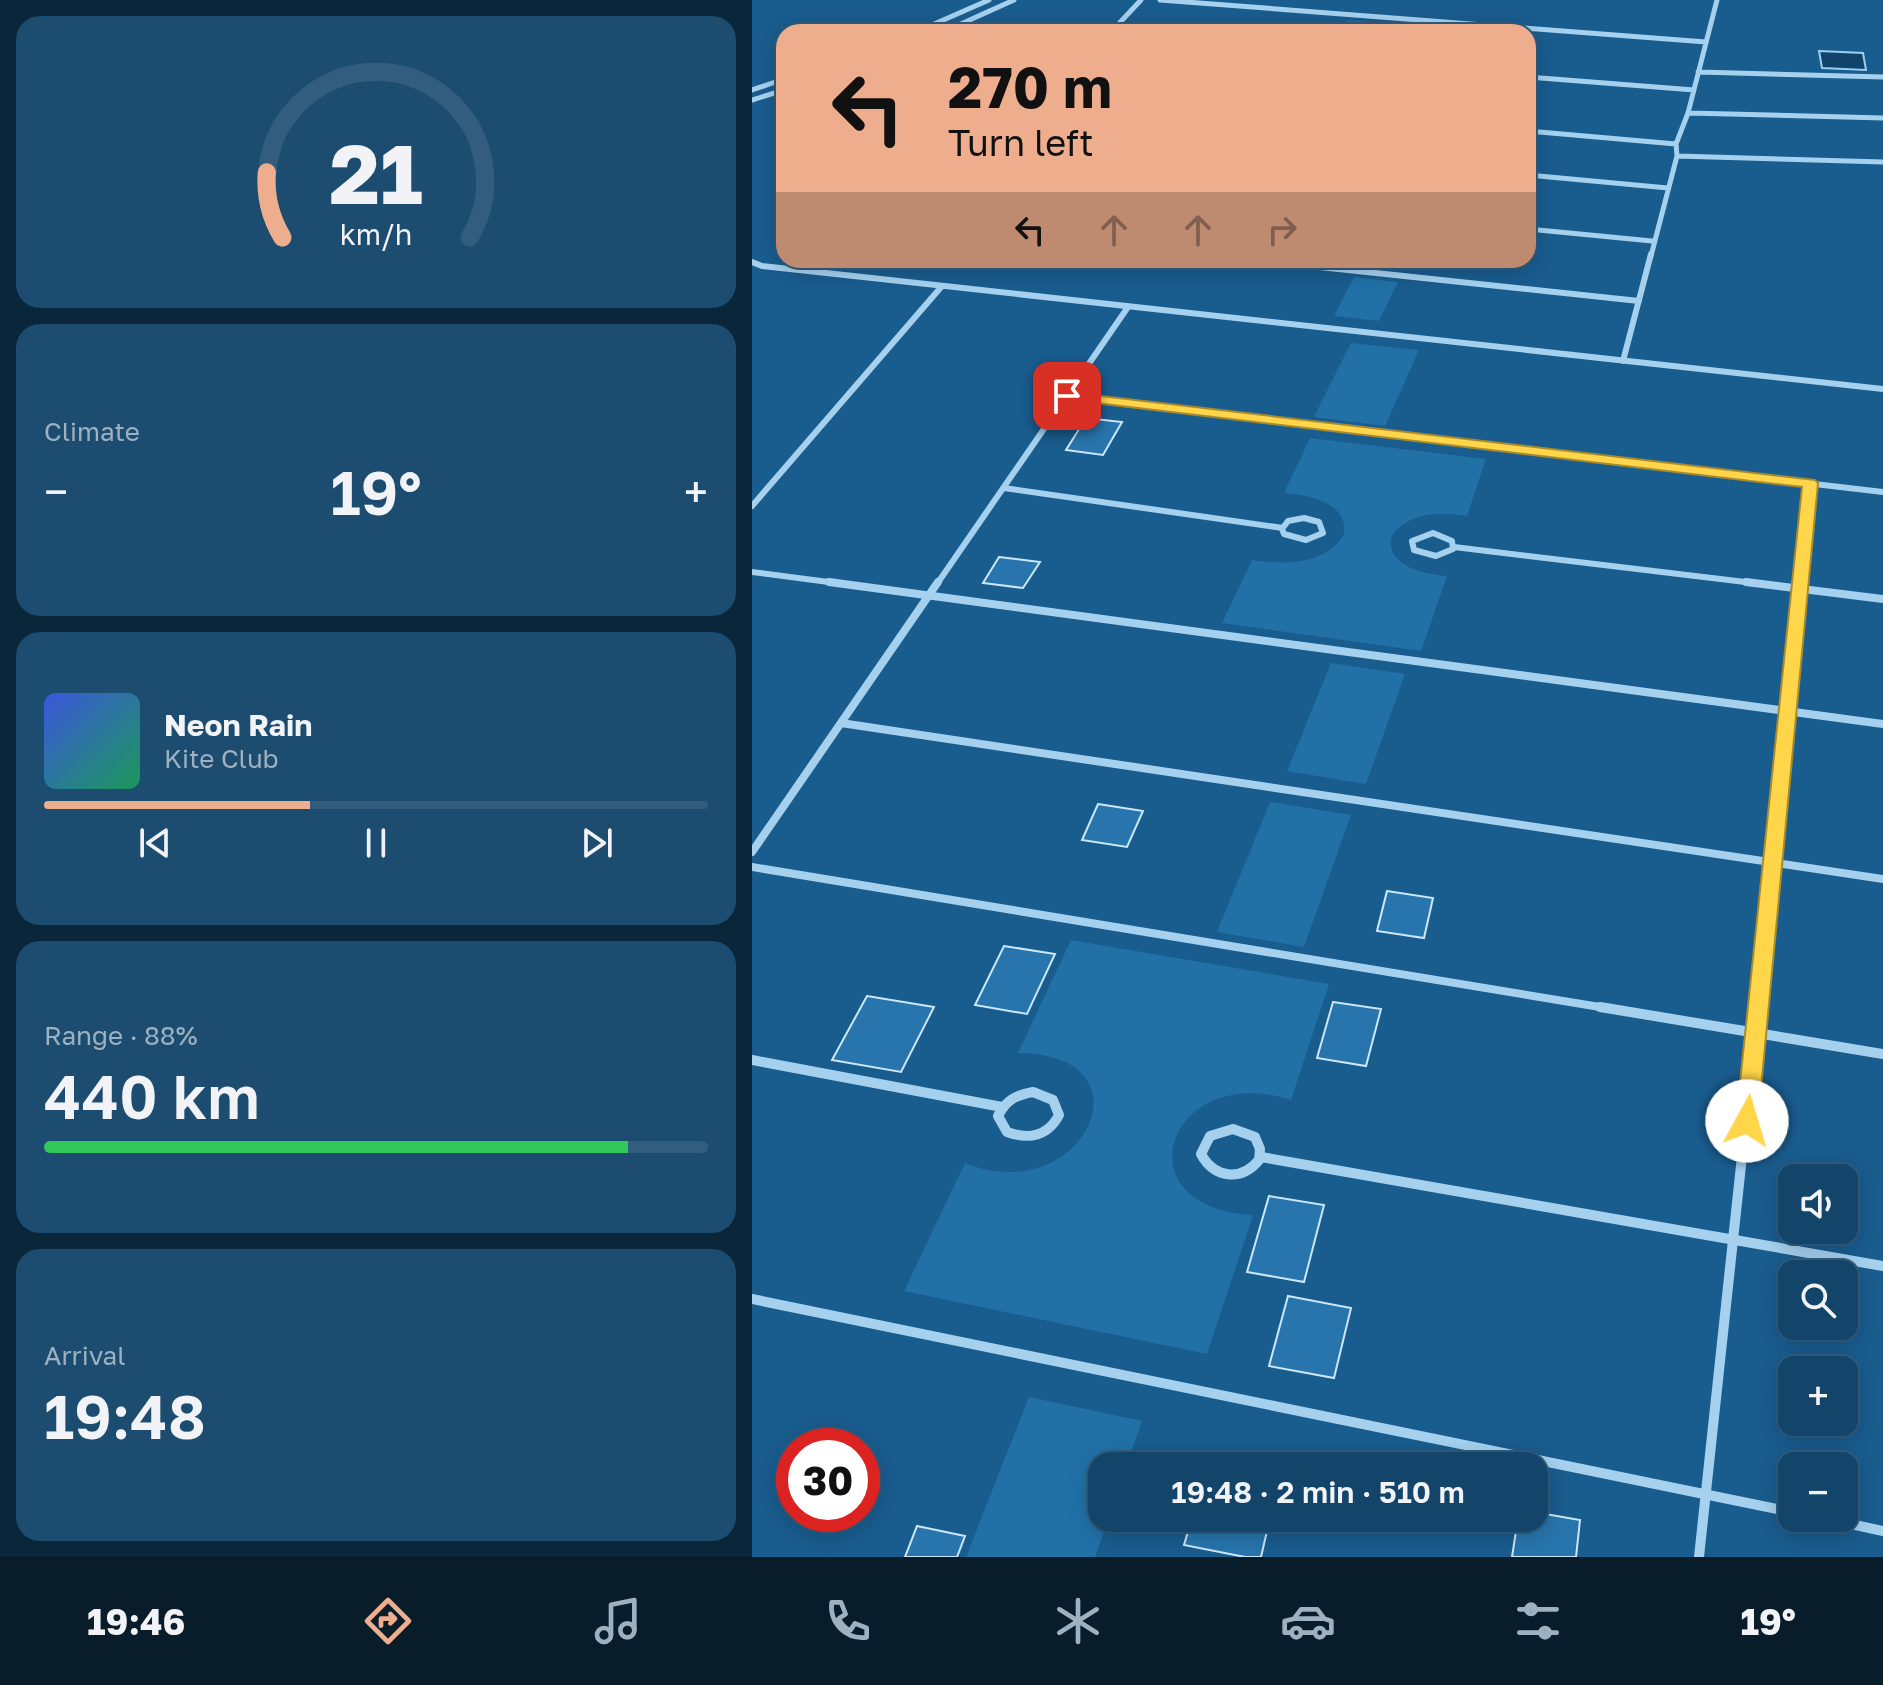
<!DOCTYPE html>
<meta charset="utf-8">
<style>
body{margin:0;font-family:"Golos Text",sans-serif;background:#1c4c70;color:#f1f3f6;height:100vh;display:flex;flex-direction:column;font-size:30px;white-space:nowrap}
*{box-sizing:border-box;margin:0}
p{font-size:26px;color:#9db1c1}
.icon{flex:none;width:44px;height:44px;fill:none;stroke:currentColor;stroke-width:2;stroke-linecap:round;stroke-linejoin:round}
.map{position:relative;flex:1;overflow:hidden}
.side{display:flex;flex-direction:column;gap:16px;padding:16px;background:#0a263a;width:752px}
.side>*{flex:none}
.guide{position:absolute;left:24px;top:24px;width:760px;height:244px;border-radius:24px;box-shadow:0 4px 20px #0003,0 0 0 2px #325d7e;background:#eead8d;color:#111;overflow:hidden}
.buttons{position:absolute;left:1026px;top:1164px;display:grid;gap:16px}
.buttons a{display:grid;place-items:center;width:80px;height:80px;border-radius:16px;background:#13456a;box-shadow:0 4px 20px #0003,0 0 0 2px #325d7e;font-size:40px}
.speed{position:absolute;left:24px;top:1428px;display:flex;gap:16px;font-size:40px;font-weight:700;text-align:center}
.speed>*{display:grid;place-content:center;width:104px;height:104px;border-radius:50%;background:#13456a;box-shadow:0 4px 20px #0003,0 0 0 2px #325d7e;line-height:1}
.speed .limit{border:12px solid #d22;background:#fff;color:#111}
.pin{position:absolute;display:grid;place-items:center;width:68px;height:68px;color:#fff;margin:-34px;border-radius:16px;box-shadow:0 4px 12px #0006}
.me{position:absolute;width:88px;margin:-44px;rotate:6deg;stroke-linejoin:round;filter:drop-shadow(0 0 6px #0008)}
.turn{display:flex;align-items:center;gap:28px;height:168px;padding:0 40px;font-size:36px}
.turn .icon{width:104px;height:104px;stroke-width:2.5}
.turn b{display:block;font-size:56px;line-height:68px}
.lanes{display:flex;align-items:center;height:76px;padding:0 40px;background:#0003;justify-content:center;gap:40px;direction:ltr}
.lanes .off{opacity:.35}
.big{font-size:60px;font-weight:600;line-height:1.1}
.side .widget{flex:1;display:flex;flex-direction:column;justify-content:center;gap:12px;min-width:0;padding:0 28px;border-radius:24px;background:#1c4c70}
.side .dial{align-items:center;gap:0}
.dial svg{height:208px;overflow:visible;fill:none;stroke:#325d7e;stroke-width:7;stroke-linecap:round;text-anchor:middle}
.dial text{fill:#f1f3f6;stroke:none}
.song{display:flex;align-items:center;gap:24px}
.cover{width:96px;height:96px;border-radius:12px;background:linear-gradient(135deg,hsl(230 70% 55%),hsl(150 70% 35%))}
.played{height:8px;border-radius:4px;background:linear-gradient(90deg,#eead8d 40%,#325d7e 40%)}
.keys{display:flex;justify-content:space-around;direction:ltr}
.heat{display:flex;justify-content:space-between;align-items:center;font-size:44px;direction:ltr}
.charge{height:12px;border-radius:6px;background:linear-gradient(90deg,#34c759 88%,#325d7e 0)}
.trip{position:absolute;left:336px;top:1452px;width:460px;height:80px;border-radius:24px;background:#13456a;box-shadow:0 4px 20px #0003,0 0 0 2px #325d7e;font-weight:600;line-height:80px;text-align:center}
.tab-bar{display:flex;height:128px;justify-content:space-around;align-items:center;background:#081c2a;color:#9db1c1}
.tab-bar .icon{width:56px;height:56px}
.tab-bar .on{color:#eead8d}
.tab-bar b{font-size:36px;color:#f1f3f6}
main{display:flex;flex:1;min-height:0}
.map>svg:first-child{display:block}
.green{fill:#2171a7}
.water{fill:#10446b;stroke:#98cef1;stroke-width:2}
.building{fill:#2775ac;stroke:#cbe7fa;stroke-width:2}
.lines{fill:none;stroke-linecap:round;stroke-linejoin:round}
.minor-far3{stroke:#a5d1ef;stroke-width:5}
.minor-far2{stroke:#a5d1ef;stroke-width:6}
.minor-far1{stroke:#a5d1ef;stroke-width:8}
.minor{stroke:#a5d1ef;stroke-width:10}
.route{fill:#ffd54a;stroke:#a68a30;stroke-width:2}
</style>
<main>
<section class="side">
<div class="widget dial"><svg viewBox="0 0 100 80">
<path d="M14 69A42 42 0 1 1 86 69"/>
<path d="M14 69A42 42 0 0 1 8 44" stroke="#eead8d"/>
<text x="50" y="56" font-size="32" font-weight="700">21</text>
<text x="50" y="72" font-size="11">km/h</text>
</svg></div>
<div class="widget"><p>Climate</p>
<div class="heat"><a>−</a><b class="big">19°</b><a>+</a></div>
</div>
<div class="widget">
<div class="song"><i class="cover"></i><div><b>Neon Rain</b><p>Kite Club</p></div></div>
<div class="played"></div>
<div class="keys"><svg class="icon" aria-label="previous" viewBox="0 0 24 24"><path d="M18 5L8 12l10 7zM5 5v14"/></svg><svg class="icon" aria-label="pause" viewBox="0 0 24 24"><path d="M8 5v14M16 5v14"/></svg><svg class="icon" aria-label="next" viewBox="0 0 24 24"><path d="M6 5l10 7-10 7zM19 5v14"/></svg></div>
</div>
<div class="widget"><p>Range · 88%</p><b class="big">440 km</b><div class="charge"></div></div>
<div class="widget"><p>Arrival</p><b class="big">19:48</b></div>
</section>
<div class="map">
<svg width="1131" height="1557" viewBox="0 0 1131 1557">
<rect width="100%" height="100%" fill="#195c8e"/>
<path class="green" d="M596 20 717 30 588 32Z
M602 277 646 282 627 321 582 316Z
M599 343 667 350 633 426 562 417Z
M558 438 734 459 715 516C689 512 653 512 639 538 635 567 673 574 695 576L669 651 470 623 500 560C531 565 575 565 592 534 597 502 555 495 532 493Z
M579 663 653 674 614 784 535 771Z
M518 802 599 815 552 947 465 932Z
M319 940 577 984 539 1100C416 1060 365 1208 501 1215L455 1354 152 1291 213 1163C331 1211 405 1054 266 1053Z
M277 1397 390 1421 374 1466H350V1518H357L343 1557H214Z"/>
<path class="water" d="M1067 51 1111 53 1114 70 1070 68Z"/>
<path class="building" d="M334 418 370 422 351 455 314 450Z
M247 557 288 562 271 588 231 583Z
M346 804 391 811 375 847 330 840Z
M635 891 681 898 672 938 625 931Z
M252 946 303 954 275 1014 223 1005Z
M115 996 182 1007 149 1072 80 1060Z
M581 1002 629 1009 614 1066 565 1058Z
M517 1196 572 1205 552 1282 495 1272Z
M536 1296 599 1308 582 1378 517 1366Z
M782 1512 828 1520 824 1557H760L766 1518H782Z
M440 1518H518L509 1557H493L432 1545Z
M165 1526 213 1536 205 1557H153Z"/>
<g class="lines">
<path class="minor-far3" d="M408 0 954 42
M164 32 237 0
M191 32 262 0
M359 32 389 0
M946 72 1131 77
M776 77 942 90
M0 90 32 79
M0 100 32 90
M936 113 1131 118
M776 131 924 144
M925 156 1131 162
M776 175 916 188
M776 229 900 241
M899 256 925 156 924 144 936 113 965 0"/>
<path class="minor-far2" d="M502 260 887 301
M0 262 10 266 1131 389
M871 361 899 254
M315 396 1131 492
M252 488 531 528
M0 506 190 286
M552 518 567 522 571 533 554 540 532 534 530 529 536 521Z
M681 533 700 541 701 549 684 556 662 550 660 541Z
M702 547 1010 584
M0 572 92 584
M185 584 376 307
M1048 584 1058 483"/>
<path class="minor-far1" d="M77 582 1131 724
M994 582 1131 599
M89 723 1131 879
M0 852 186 582
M0 867 860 1009
M1006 1009 1048 582"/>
<path class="minor" d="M848 1007 1131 1054
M0 1060 250 1107
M281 1092 301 1100 307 1115C296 1136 277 1140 255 1132L246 1116C254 1100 264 1095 281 1092Z
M481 1129 503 1137 508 1149 507 1160C489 1182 462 1178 449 1154L458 1136Z
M509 1157 1131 1266
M0 1299 1040 1512
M1071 1518 1131 1531
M947 1557 1006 1007"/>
</g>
<path class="route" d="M315 392 1063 480 1066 483 1006 1121 1003 1127 995 1129 987 1127 984 1121 1050 487 310 399V393Z"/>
</svg>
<div class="buttons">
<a><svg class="icon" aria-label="sound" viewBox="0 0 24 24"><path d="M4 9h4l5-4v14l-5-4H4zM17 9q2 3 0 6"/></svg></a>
<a><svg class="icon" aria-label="search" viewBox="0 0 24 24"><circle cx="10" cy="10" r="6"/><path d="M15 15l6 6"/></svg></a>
<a>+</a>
<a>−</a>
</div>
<div class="speed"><div class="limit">30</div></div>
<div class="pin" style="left:315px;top:396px;background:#d93025"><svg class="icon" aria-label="arrive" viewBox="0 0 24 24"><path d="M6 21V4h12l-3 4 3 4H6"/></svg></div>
<svg class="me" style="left:995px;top:1121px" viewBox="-20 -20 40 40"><circle r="19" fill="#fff"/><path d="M0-13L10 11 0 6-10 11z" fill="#ffd54a"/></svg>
<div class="trip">19:48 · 2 min · 510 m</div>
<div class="guide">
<div class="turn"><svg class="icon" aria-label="left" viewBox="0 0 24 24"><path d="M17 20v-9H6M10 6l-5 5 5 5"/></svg><div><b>270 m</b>Turn left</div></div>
<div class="lanes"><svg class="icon" aria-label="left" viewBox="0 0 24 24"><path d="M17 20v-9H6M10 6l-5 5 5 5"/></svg><svg class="icon off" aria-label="ahead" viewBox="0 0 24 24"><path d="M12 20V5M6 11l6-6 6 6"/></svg><svg class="icon off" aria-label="ahead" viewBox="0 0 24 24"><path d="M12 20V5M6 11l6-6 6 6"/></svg><svg class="icon off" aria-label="right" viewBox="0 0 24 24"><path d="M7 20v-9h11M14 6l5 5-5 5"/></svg></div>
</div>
</div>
</main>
<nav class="tab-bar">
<b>19:46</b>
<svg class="icon on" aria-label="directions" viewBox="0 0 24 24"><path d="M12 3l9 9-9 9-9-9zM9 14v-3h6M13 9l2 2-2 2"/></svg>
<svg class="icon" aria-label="music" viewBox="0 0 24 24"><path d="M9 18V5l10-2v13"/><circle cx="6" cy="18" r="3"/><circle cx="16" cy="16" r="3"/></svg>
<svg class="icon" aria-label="phone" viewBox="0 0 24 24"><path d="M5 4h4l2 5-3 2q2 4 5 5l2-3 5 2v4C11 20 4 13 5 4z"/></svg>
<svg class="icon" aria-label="climate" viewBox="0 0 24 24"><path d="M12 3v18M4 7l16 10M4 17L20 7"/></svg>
<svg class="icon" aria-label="car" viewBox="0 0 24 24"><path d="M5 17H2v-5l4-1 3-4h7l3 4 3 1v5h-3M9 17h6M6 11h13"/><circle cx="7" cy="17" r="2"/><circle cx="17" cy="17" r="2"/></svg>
<svg class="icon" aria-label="filters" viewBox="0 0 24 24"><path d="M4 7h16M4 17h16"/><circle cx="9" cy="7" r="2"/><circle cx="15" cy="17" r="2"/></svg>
<b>19°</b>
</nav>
